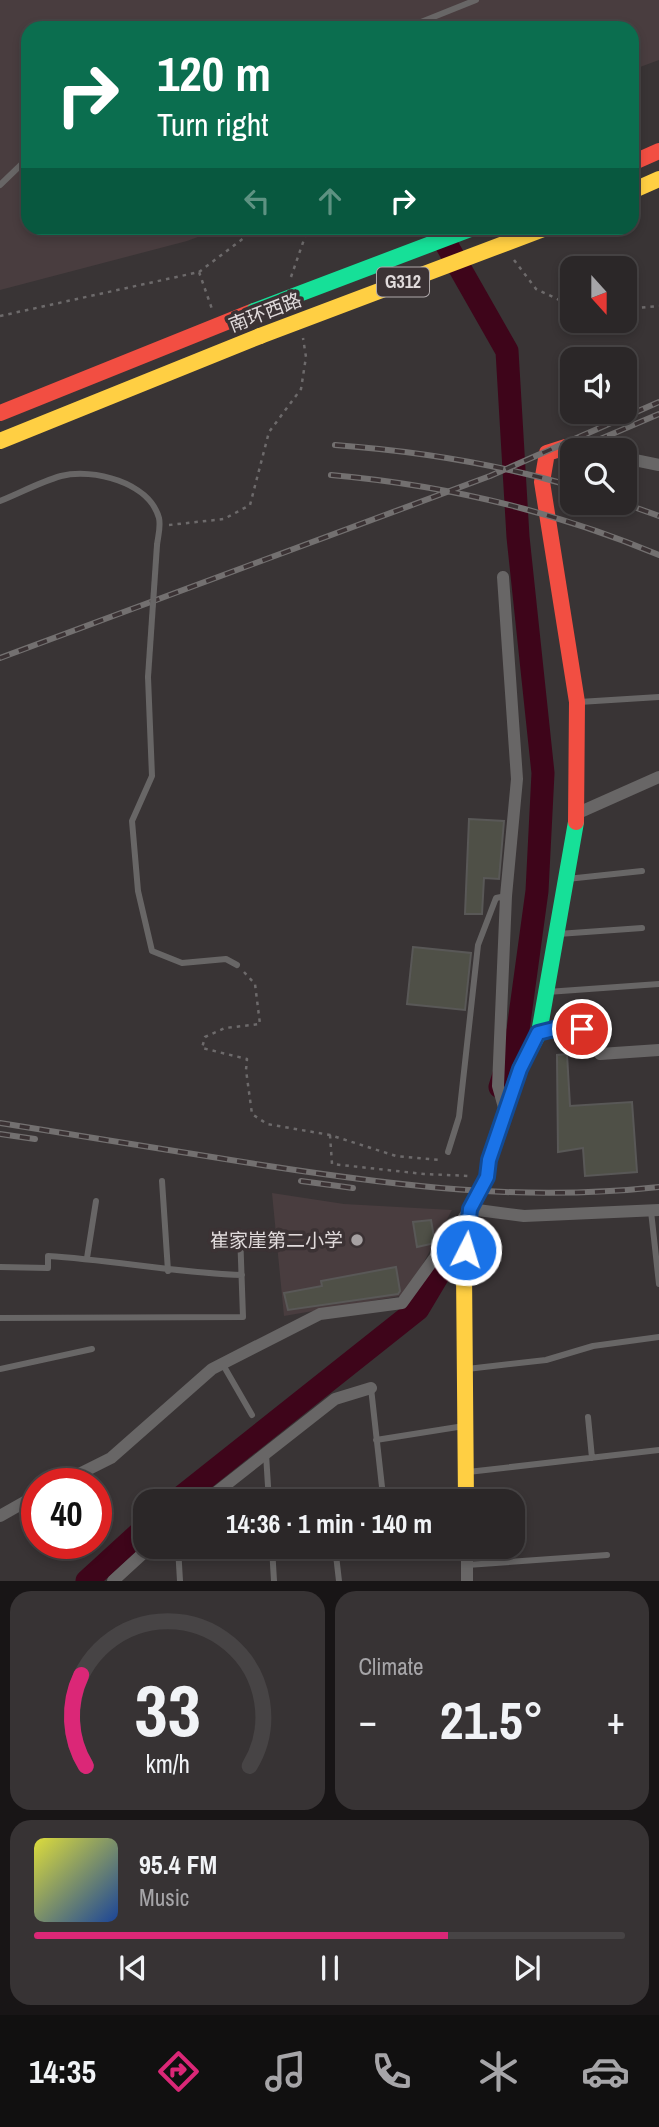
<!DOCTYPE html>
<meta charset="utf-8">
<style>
body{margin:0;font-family:"Archivo Narrow","Noto Sans SC",sans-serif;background:#373334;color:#f1f3f6;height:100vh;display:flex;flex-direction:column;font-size:26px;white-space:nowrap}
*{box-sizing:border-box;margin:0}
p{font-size:23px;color:#a6a5a8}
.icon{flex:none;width:38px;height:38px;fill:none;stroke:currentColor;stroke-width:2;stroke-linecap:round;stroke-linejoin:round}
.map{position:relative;height:1581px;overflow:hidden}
.sheet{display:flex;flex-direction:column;gap:10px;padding:10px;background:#181516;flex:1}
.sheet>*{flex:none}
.guide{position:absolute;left:21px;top:21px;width:618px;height:214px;border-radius:21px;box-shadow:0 4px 10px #0003,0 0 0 2px #474445;background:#0b6e4f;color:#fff;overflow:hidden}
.needle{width:46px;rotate:159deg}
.tools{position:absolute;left:560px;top:256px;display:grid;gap:14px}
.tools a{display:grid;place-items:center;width:77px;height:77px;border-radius:14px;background:#2b2728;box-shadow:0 4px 10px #0003,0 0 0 2px #474445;font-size:35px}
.speed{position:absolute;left:21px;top:1468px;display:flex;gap:14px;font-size:35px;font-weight:700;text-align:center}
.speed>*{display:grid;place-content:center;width:91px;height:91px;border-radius:50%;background:#2b2728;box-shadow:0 4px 10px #0003,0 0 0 2px #474445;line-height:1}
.speed .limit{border:10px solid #d22;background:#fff;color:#111}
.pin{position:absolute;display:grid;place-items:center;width:60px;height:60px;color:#fff;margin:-30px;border:4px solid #fff;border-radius:50%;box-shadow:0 2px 7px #0007}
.me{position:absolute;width:77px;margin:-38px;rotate:5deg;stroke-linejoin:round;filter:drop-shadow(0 0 5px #0008)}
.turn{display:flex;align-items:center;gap:24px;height:147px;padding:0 21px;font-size:32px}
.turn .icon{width:91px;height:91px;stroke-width:2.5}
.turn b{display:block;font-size:49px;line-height:60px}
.lanes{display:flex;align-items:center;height:66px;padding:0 21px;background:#0003;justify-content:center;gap:35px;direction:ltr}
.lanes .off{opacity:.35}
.big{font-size:52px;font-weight:800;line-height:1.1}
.sheet .card{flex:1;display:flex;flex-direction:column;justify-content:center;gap:10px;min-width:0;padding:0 24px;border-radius:21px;background:#373334}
.sheet .dial{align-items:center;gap:0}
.dial svg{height:182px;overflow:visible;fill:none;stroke:#474445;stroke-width:7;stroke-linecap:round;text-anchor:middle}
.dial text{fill:#f1f3f6;stroke:none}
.song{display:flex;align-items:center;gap:21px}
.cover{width:84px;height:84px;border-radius:10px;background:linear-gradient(135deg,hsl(60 70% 55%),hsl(220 70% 35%))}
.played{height:7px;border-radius:4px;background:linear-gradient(90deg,#db2777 70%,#474445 70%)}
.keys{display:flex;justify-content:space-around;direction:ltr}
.heat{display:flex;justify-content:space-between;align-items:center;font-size:38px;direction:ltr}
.sheet .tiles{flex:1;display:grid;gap:10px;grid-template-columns:1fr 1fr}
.card:last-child{grid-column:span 2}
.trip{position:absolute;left:133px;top:1489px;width:392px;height:70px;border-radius:21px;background:#2b2728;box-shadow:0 4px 10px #0003,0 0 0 2px #474445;font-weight:800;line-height:70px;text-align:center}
.tab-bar{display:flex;height:112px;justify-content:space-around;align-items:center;background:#111010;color:#a6a5a8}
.tab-bar .icon{width:49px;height:49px}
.tab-bar .current{color:#db2777}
.tab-bar b{font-size:32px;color:#f1f3f6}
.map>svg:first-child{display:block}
.built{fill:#493d3f}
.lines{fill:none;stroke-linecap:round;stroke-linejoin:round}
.river{stroke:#3e051a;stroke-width:23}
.building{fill:#4f5047;stroke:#595857;stroke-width:2}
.path{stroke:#6d6a6b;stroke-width:2.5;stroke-dasharray:3.5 5;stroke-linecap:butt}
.lane{stroke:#686666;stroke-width:6}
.street{stroke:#686666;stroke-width:12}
.fast{stroke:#16e098;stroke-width:16}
.slow{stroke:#ffcf43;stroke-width:16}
.jam{stroke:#f24e42;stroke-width:16}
.rail-casing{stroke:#737070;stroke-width:6}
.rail{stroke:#3b3234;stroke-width:3.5;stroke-dasharray:10;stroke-linecap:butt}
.lane-bridge{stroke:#686666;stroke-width:6}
.fast-bridge{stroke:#16e098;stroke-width:16}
.slow-bridge{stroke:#ffcf43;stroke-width:16}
.route-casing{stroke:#114b97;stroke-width:18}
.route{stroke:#1a73e8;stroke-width:12}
.poi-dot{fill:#a6a1a2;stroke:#3b3234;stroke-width:2.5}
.labels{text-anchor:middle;stroke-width:7;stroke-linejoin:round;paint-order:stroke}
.shield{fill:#3b3234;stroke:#afa8aa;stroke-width:2}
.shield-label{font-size:18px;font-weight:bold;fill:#e1dbdc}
.street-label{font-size:19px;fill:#e1dbdc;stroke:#3b3234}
.poi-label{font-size:19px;fill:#e1dbdc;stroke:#3b3234;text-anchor:end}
</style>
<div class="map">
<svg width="659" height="1581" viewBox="0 0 659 1581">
<rect width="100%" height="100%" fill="#393435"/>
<path class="built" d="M0 0H659V60L632 70V28H28V228H222L187 241 0 290Z
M272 1193 344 1204 452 1210 406 1295 284 1316Z"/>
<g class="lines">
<path class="river" d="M437 228 507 351 518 537 543 773 537 891 518 1030 500 1087
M175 1502 418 1309 456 1245
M87 1581 145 1528"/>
</g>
<path class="building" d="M469 819 504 821 499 879 484 878 482 914H465Z
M413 947 471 953 465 1010 407 1004Z
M567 1054 570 1106 632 1102 637 1172 585 1176 583 1148 558 1152 557 1055Z
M431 1220 435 1243 417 1247 413 1222Z
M396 1267 400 1291 398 1294 288 1310 284 1293 322 1286 321 1281Z"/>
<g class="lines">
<path class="path" d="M514 260 536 289 572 306
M199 272 257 228
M291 277 308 228
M625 309 659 306
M0 316 199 272 212 309
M169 525 224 519 250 505 269 432 301 389 306 357 303 338
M244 972 255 984 260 1024 225 1028 205 1037 202 1048 247 1059 246 1070 252 1114 267 1124 330 1135 396 1156 441 1160
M330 1135 332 1164 424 1174 470 1176"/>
<path class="lane" d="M406 28 476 0
M0 185 28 158
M0 501C20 493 40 482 61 476 93 468 149 482 159 518 161 527 158 536 157 545
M148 677 152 776 132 821 138 891 152 951 182 963 226 959 237 965
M579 702 659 697
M567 879 642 871
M558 934 642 928
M547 992 659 984
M448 1152 459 1117 478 945 496 898 506 896
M162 1181 168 1271
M651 1211 659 1284
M87 1258 96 1201
M0 1267 48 1268V1256C113 1260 177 1273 242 1275
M0 1318 243 1317 240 1232
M222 1363 252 1415
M0 1369 92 1349
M467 1369 546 1360 593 1346 659 1337
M371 1388 383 1496
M588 1417 592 1458
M376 1440 464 1426
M266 1454 269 1502
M468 1472 659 1450
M178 1547 180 1581
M272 1547 274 1581
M327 1547 336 1555 339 1581
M467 1565 607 1555"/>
<path class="street" d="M625 458 659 465
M503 577 517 779 506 896 498 1086 505 1111
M578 813 659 777
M539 1033C570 1026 585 1022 600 1054L659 1050
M59 1484 111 1458 212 1369 320 1314 402 1303 470 1209 524 1216 659 1210
M204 1502 335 1399 371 1388
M0 1516 37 1495
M467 1547V1581
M113 1581 150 1547"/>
<path class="fast" d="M475 1200 487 1177 489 1159 520 1068 539 1033 576 822"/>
<path class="slow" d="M632 191 659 179
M0 441 260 336
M466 1502 464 1271 470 1209 475 1200"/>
<path class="jam" d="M632 163 659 151
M0 413 254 311
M576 822 577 702 542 482 547 453 566 447 582 450"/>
<defs>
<path id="rail" d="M598 440 659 414
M335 445C416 451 493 463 572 486
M331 475C445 485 554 511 659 555
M620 502 659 516
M0 658 490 476 659 402
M0 1123C87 1137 175 1151 262 1165 398 1186 522 1202 659 1187
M0 1134 35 1139
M301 1181 353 1188"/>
</defs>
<use href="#rail" class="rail-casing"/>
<use href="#rail" class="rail"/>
<path class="lane-bridge" d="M148 677 157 545"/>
<path class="fast-bridge" d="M254 311 473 228"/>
<path class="slow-bridge" d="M260 336 546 228"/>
</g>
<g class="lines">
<defs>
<path id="route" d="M466 1250 470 1209 487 1177 489 1160 520 1069 538 1033 562 1027 582 1029"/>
</defs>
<use href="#route" class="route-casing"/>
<use href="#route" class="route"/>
</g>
<circle class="poi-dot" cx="357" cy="1240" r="7"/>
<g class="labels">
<rect class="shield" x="377" y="267.5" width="52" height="29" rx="5"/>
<g class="shield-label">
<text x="403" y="288">G312</text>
</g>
<g class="street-label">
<text transform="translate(265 312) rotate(-21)" y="7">南环西路</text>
</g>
<g class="poi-label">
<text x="343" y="1247">崔家崖第二小学</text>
</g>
</g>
</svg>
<div class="tools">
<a><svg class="needle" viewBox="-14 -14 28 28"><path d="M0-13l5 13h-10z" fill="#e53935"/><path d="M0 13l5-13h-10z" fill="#a6a5a8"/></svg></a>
<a><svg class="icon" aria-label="sound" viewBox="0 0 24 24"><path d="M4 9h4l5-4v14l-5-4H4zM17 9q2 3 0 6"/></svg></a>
<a><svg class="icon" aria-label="search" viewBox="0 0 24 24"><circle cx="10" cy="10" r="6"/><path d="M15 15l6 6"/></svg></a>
</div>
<div class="speed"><div class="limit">40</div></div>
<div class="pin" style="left:582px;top:1029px;background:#d93025"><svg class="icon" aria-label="arrive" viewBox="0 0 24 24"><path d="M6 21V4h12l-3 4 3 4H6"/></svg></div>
<svg class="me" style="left:466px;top:1250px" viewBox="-20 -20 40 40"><circle r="17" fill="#1a73e8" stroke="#fff" stroke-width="3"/><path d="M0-11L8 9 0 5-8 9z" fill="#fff"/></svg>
<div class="trip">14:36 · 1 min · 140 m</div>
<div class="guide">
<div class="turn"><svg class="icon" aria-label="right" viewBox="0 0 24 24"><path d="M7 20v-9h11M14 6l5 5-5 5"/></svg><div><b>120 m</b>Turn right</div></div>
<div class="lanes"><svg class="icon off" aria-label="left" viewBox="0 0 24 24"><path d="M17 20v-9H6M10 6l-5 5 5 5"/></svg><svg class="icon off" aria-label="ahead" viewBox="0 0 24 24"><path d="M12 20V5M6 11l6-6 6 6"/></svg><svg class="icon" aria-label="right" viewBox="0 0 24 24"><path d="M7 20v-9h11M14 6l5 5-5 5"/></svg></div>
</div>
</div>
<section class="sheet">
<div class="tiles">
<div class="card dial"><svg viewBox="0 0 100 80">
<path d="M14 69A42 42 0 1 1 86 69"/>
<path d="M14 69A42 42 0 0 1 12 29" stroke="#db2777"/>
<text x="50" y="56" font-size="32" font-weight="700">33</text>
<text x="50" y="72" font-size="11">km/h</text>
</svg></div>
<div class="card"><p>Climate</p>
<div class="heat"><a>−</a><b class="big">21.5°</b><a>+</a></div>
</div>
<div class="card">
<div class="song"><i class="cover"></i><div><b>95.4 FM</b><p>Music</p></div></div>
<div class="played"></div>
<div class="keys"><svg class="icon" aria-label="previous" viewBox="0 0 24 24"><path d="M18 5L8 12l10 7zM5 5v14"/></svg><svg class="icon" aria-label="pause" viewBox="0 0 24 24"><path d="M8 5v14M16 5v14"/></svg><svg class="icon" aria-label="next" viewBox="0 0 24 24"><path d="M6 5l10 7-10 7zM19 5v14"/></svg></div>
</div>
</div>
</section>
<nav class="tab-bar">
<b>14:35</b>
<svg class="icon current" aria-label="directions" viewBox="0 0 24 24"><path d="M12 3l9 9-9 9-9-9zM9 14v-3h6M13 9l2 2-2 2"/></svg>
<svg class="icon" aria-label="music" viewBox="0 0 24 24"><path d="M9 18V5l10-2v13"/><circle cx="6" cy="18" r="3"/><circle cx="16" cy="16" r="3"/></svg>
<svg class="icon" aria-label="phone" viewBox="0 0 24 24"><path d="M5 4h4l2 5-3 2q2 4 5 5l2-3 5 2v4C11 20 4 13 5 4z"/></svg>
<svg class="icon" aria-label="climate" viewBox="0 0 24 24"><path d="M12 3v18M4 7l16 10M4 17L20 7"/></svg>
<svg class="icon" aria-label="car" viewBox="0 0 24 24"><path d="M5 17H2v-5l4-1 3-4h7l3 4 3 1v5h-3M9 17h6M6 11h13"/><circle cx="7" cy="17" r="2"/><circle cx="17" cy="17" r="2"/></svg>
</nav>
